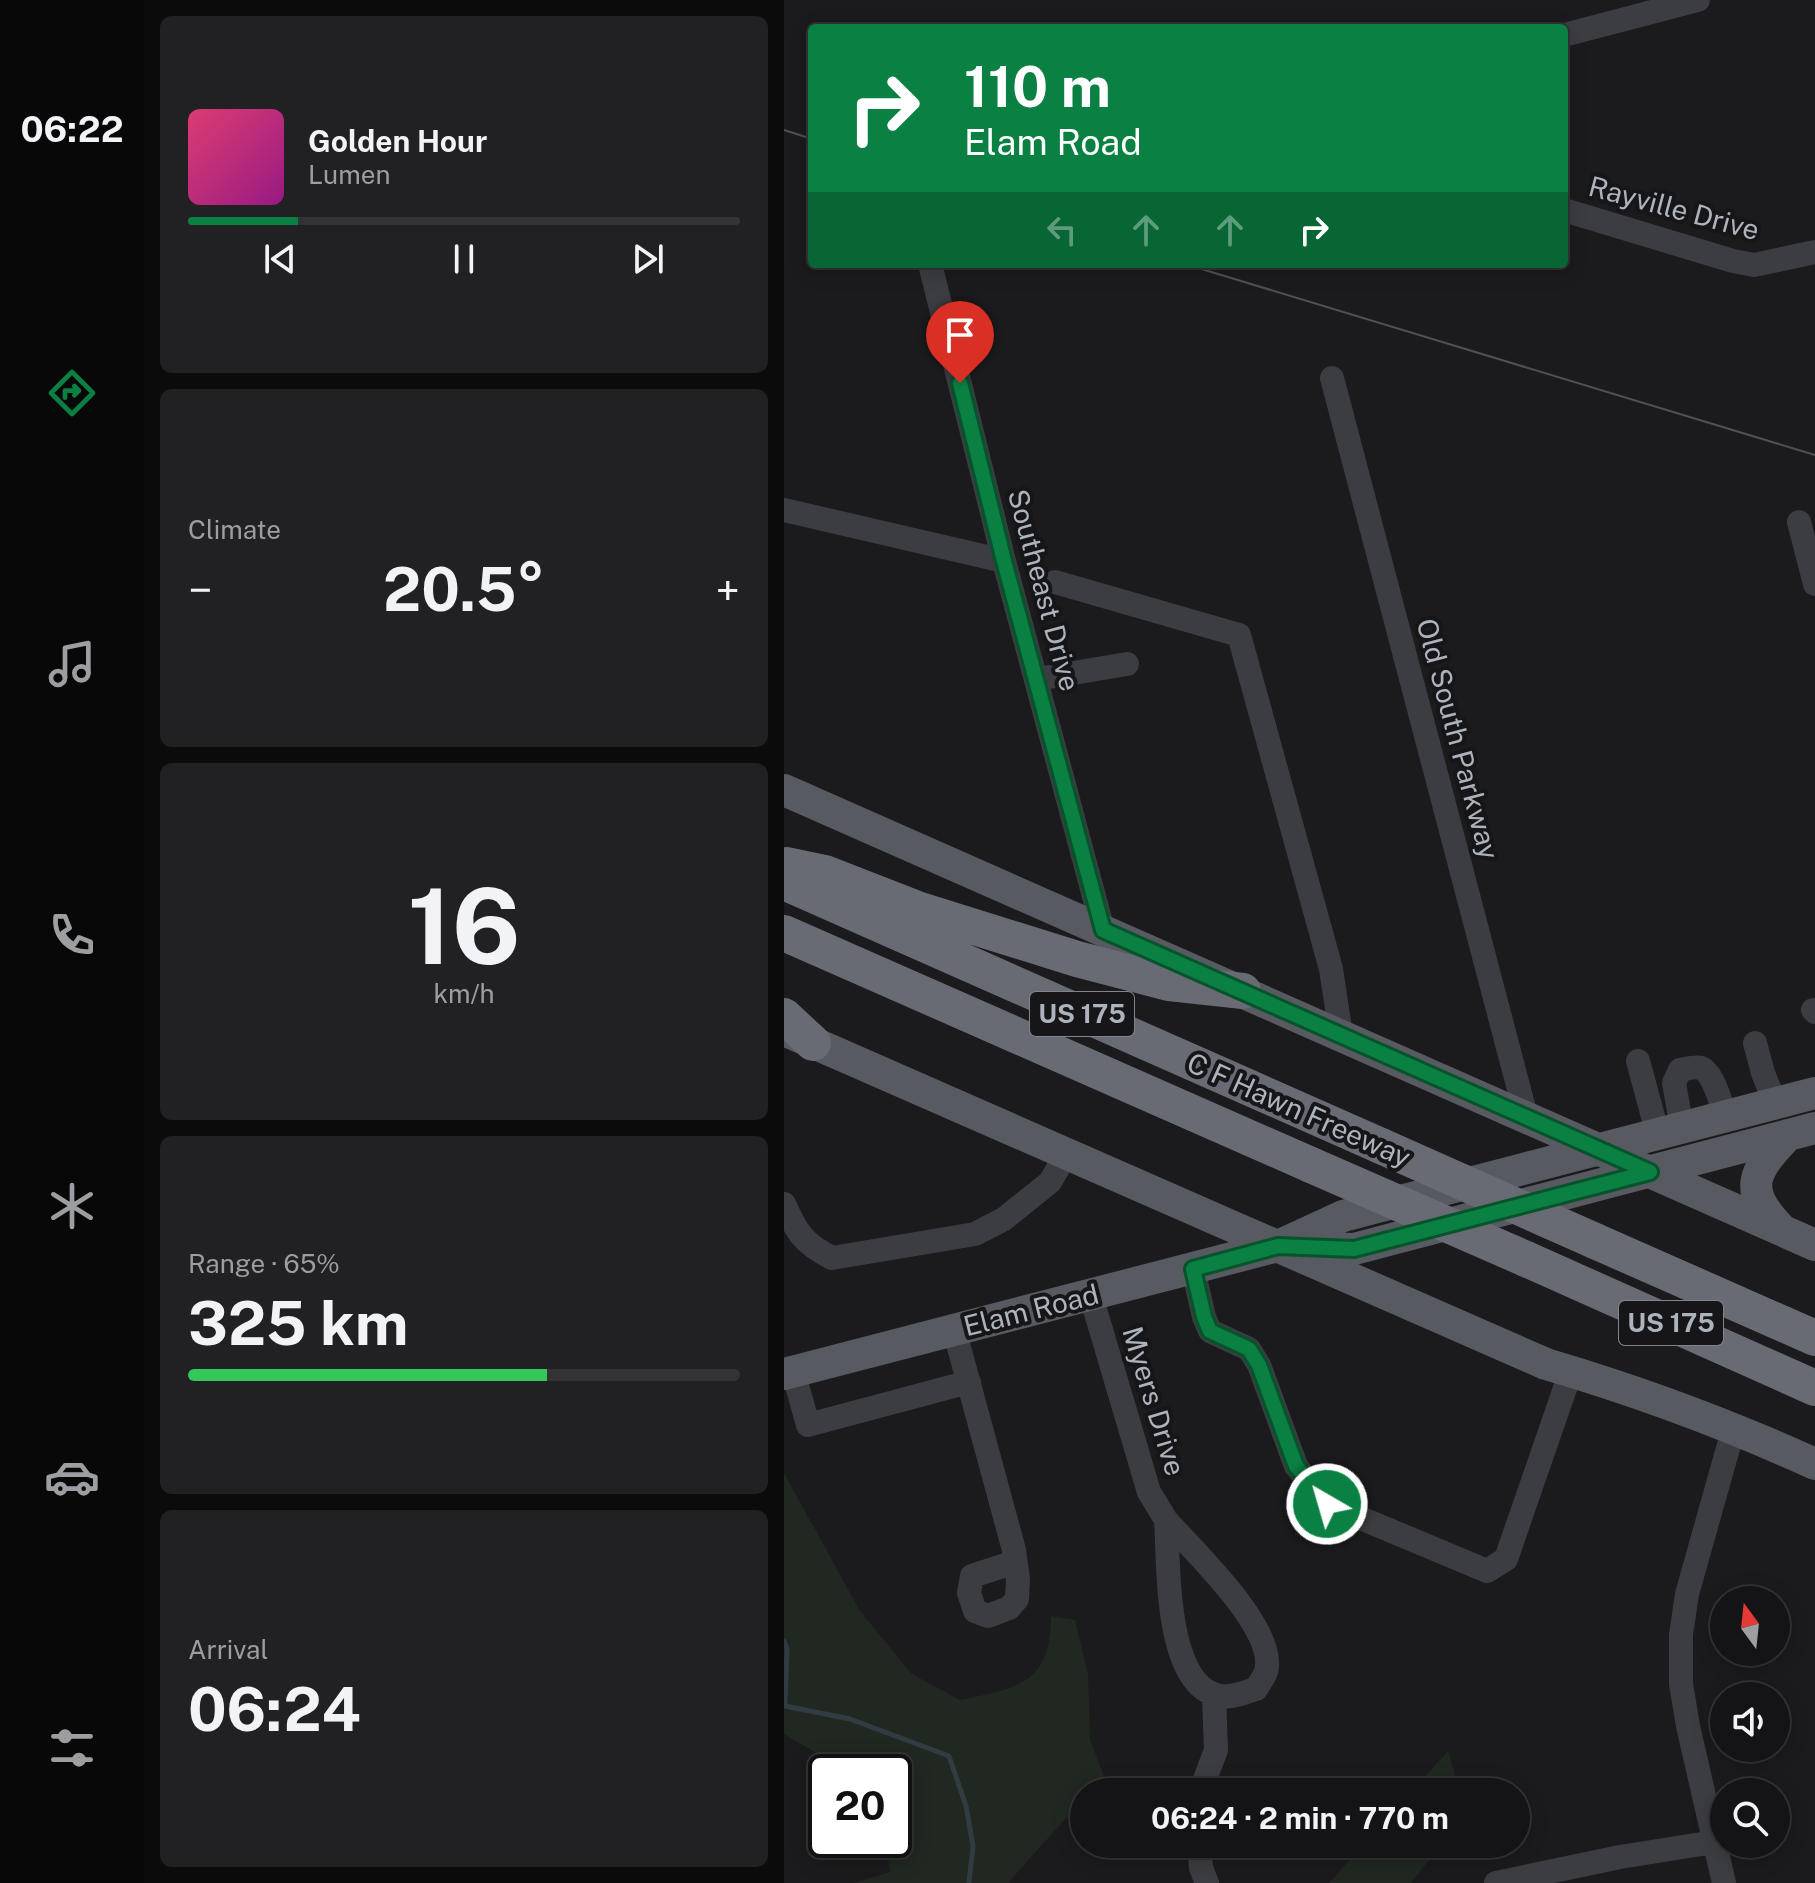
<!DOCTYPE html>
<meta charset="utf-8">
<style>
body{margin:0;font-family:"Public Sans",sans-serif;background:#212123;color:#f1f3f6;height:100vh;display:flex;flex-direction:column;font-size:30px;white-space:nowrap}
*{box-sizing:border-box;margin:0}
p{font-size:26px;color:#9d9ea1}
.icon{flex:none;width:44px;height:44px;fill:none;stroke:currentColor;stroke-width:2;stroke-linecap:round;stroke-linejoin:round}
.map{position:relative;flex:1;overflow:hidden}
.panel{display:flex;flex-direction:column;gap:16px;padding:16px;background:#0b0b0c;width:640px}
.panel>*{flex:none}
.top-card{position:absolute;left:24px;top:24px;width:760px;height:244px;border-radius:8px;box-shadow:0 4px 20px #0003,0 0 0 2px #333335;background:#0b8043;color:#fff;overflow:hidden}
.needle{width:52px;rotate:345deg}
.buttons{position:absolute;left:926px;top:1586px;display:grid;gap:16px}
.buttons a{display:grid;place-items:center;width:80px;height:80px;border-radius:50%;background:#141416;box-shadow:0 4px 20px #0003,0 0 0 2px #333335;font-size:40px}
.speed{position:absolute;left:24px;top:1754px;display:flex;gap:16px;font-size:40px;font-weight:700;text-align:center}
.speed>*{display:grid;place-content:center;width:104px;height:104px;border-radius:50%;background:#141416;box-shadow:0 4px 20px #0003,0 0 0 2px #333335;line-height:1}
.speed .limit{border:4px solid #111;border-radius:12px;background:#fff;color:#111}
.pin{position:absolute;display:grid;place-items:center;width:68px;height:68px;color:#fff;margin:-82px -34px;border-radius:50% 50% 50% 0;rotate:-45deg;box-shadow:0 0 8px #0007}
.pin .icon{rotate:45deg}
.me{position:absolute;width:88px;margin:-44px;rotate:322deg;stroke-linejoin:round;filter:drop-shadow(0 0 6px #0008)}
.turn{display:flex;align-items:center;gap:28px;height:168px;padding:0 24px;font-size:36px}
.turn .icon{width:104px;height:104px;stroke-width:2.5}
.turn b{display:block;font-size:56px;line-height:68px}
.lanes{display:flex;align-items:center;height:76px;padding:0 24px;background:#0003;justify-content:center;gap:40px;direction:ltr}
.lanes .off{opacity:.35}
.big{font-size:60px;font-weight:700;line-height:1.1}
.panel .card{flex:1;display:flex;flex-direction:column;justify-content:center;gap:12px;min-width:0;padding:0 28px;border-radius:12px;background:#212123}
.panel .dial{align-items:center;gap:0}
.dial b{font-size:104px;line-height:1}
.song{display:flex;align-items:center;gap:24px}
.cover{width:96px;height:96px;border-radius:12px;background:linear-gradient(135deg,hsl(340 70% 55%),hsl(310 70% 35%))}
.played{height:8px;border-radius:4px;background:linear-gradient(90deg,#0b8043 20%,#333335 20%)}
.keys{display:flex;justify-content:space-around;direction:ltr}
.heat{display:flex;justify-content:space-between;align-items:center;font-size:44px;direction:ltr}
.charge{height:12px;border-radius:6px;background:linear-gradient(90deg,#34c759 65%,#333335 0)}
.trip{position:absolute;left:286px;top:1778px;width:460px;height:80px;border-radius:40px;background:#141416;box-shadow:0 4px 20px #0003,0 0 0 2px #333335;font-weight:700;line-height:80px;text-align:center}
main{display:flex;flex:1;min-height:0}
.menu{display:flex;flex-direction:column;width:144px;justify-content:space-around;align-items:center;background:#080809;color:#9d9ea1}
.menu .icon{width:56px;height:56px}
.menu .selected{color:#0b8043}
.menu b{font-size:36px;color:#f1f3f6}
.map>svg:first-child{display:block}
.green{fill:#202821}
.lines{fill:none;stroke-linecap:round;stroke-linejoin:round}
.stream{stroke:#303b42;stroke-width:5}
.minor{stroke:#3c3d42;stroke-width:24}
.major{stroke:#585a61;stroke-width:32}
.highway{stroke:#686b73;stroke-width:36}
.tram{stroke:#4f5157;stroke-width:2}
.highway-bridge{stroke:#686b73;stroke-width:36}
.route-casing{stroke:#07532c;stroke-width:20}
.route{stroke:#0b8043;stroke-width:14}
.labels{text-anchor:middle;stroke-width:8;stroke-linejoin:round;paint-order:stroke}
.shield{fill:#161618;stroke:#80848b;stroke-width:2}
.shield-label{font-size:26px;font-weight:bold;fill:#adb3bc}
.street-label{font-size:28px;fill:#adb3bc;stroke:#161618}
</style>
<main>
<nav class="menu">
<b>06:22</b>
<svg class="icon selected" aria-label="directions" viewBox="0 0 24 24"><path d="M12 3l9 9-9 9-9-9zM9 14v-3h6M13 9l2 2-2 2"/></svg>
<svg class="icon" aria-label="music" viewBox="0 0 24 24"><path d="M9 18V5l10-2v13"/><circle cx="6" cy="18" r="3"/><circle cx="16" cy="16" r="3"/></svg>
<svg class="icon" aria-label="phone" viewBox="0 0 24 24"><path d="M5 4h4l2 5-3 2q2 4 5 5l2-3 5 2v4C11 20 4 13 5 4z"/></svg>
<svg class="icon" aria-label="climate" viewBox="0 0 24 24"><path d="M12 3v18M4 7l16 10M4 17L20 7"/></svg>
<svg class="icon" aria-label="car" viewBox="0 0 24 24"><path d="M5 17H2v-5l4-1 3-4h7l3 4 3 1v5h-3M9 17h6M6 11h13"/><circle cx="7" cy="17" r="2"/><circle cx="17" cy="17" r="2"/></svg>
<svg class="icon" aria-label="filters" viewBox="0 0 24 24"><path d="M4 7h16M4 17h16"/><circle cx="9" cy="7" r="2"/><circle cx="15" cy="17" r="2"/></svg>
</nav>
<section class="panel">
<div class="card">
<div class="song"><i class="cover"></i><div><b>Golden Hour</b><p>Lumen</p></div></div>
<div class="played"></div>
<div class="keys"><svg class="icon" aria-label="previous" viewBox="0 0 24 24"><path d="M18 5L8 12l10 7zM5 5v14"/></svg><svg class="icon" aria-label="pause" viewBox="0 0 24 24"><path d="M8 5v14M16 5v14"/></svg><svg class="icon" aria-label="next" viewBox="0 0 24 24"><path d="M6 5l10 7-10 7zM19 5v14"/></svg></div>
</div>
<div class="card"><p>Climate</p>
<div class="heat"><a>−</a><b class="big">20.5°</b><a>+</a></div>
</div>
<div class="card dial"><b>16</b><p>km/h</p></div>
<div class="card"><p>Range · 65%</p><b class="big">325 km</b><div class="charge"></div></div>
<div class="card"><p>Arrival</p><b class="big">06:24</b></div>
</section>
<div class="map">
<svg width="1031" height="1883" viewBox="0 0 1031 1883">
<rect width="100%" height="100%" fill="#1b1b1d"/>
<path class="green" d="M0 1473 76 1611 128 1674 176 1700C233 1688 267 1685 267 1616L291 1620 304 1674 306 1740 320 1776 306 1792H300V1798L224 1883H70L106 1872 101 1840H110V1772H65L0 1734Z
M664 1751 676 1792H627Z
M580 1844H658L627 1883H545Z"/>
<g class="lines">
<path class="stream" d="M0 1641 3 1649 1 1706 66 1719 165 1756 182 1806 189 1846 185 1883"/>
<path class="minor" d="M780 35 914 0
M780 210 949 261 970 265 1031 252
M146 264 220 561 319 930
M548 378 742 1116
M0 510 220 561
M1015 522 1031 584
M271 582 455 635 547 969 557 1035
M253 679 343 664
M1029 1010 1031 1012
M971 1043 979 1073 991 1103
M854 1061 874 1135
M898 1128 890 1083 896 1070C903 1069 911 1066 917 1068 929 1072 938 1105 941 1117
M0 1204C13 1233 19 1243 48 1258L191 1234 220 1219 266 1182 283 1153
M409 1269 420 1317 426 1331 465 1349 475 1365 512 1466 543 1504 703 1571 722 1559 787 1371
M307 1296 365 1492 382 1520
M170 1329 230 1550 234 1579 233 1599 225 1608 204 1616 191 1611 185 1593 188 1576 231 1562
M9 1371 24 1425 185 1382
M382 1520C410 1551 487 1624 483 1666 483 1674 476 1682 472 1689 461 1692 448 1698 436 1696 380 1686 385 1563 382 1520Z
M416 1792 432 1750 430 1694
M415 1844 417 1868 423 1883
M712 1883 836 1857 930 1842
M940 1883 904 1726 897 1684V1635L903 1594 950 1427"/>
<path class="major" d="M0 790 1031 1245
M7 1033 762 1364C857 1392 941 1423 1031 1464
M998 1230C958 1190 968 1172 1004 1135
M514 1247 570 1249 1031 1128
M0 1374 494 1246 559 1216 1031 1093"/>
<path class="highway" d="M3 865 41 873 136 910 293 959 385 983 459 991
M0 882 597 1146
M0 933 527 1165
M0 1016 29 1043
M811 1241 1031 1338
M742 1259 1031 1388"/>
<path class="tram" d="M0 130 28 139
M401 264 1031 455"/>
<path class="highway-bridge" d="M597 1146 811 1241
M527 1165 742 1259"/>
</g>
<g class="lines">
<defs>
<path id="route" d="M176 383 220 561 319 930 866 1172 570 1249 494 1246 409 1269 420 1317 426 1331 465 1349 475 1365 512 1466 543 1504"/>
</defs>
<use href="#route" class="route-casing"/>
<use href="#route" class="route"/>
</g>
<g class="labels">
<g class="shield">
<rect x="246" y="992" width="104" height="44" rx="6"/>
<rect x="835" y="1301" width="104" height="44" rx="6"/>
</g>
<g class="shield-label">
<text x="298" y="1023">US 175</text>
<text x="887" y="1332">US 175</text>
</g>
<g class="street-label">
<text transform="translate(890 208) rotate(15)" y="10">Rayville Drive</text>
<text transform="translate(260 590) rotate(75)" y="10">Southeast Drive</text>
<text transform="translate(674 739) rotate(75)" y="10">Old South Parkway</text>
<text transform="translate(515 1110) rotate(24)" y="10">C F Hawn Freeway</text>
<text transform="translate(247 1310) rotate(-14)" y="10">Elam Road</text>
<text transform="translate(370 1401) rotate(73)" y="10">Myers Drive</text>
</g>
</g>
</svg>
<div class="buttons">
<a><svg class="needle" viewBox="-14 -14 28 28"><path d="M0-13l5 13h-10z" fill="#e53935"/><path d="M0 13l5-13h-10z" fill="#9d9ea1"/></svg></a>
<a><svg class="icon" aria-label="sound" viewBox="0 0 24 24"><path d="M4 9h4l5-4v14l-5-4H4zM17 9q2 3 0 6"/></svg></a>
<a><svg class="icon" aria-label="search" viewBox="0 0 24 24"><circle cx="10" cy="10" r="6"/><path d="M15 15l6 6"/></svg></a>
</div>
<div class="speed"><div class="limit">20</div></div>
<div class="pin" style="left:176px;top:383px;background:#d93025"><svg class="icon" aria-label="arrive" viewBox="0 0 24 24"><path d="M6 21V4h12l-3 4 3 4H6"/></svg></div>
<svg class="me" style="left:543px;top:1504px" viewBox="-20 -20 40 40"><circle r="17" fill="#0b8043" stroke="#fff" stroke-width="3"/><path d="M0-11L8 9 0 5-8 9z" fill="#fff"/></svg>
<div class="trip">06:24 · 2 min · 770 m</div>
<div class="top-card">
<div class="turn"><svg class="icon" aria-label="right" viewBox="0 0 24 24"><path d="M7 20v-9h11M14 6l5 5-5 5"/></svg><div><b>110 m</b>Elam Road</div></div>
<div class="lanes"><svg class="icon off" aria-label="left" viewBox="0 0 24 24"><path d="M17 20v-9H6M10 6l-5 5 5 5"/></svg><svg class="icon off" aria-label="ahead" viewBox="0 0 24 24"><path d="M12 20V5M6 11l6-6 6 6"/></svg><svg class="icon off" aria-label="ahead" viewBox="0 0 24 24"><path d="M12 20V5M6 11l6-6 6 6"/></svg><svg class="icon" aria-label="right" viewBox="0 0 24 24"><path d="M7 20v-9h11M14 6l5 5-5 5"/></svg></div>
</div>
</div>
</main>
